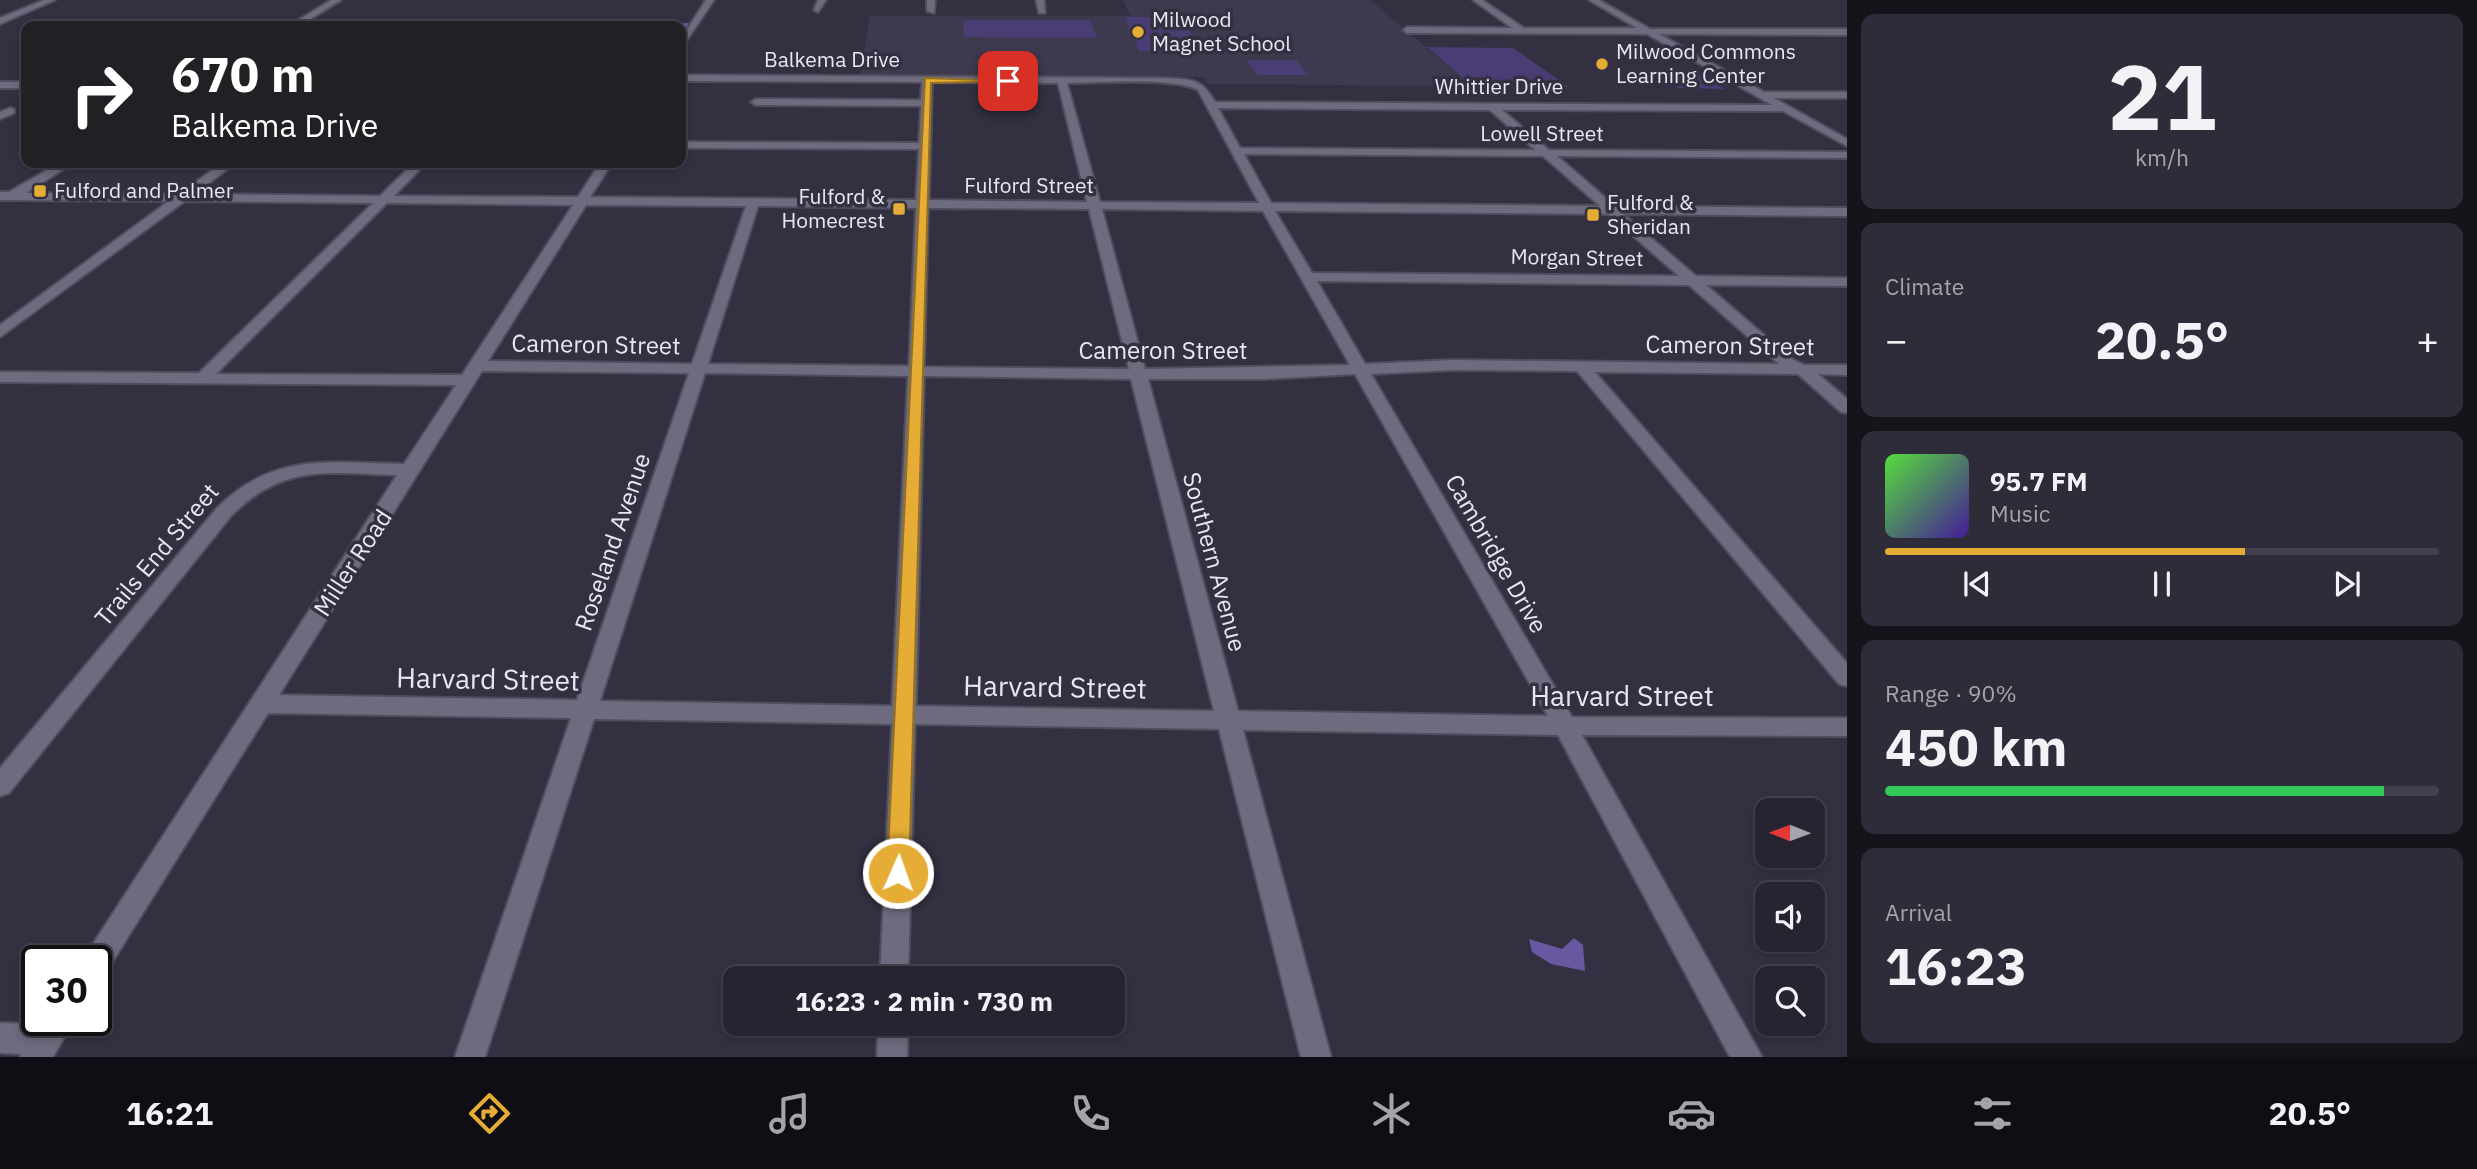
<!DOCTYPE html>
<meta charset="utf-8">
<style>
body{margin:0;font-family:"IBM Plex Sans",sans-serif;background:#2e2c39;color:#f1f3f6;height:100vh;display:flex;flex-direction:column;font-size:26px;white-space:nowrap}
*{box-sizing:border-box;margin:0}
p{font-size:23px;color:#a4a4ab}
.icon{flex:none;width:38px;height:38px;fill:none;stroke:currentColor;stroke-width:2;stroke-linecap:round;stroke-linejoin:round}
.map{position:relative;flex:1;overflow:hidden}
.side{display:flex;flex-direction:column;gap:14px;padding:14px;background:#15141b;width:630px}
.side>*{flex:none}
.banner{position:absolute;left:21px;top:21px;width:665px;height:147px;border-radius:14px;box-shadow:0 4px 10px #0003,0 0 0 2px #42414d;background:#202124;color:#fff;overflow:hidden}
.needle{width:46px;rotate:271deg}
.buttons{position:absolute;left:1755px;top:798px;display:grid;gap:14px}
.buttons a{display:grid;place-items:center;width:70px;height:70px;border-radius:14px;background:#262431;box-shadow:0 4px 10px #0003,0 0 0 2px #42414d;font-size:35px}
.speed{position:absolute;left:21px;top:945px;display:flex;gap:14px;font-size:35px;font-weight:700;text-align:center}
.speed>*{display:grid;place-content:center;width:91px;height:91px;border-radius:50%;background:#262431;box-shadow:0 4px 10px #0003,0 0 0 2px #42414d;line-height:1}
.speed .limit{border:4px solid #111;border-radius:10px;background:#fff;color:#111}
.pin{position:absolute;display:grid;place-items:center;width:60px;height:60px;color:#fff;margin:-30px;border-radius:14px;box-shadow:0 4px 10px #0006}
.me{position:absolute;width:77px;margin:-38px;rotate:2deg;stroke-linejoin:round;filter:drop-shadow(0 0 5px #0008)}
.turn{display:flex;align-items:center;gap:24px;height:147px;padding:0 35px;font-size:32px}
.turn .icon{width:91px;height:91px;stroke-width:2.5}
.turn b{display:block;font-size:49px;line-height:60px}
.big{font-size:52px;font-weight:700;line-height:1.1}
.side .tile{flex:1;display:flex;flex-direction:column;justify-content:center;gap:10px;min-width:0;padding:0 24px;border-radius:14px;background:#2e2c39}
.side .dial{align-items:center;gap:0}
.dial b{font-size:91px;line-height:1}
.song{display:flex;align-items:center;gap:21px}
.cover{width:84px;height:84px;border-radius:10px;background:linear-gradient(135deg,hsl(110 70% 55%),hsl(260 70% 35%))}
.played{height:7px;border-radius:4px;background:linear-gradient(90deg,#e5ad35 65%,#42414d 65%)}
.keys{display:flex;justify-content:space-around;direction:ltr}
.heat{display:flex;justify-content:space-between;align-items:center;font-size:38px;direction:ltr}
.charge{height:10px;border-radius:5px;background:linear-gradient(90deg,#34c759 90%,#42414d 0)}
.trip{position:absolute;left:723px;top:966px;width:402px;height:70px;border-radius:14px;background:#262431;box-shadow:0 4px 10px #0003,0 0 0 2px #42414d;font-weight:700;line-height:70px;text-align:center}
.tabs{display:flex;height:112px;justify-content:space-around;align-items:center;background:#0f0e14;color:#a4a4ab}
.tabs .icon{width:49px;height:49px}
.tabs .active{color:#e5ad35}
.tabs b{font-size:32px;color:#f1f3f6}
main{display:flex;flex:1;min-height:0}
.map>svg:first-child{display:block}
.built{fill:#3d3a50}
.green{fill:#493d73}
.forest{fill:#65559f}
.water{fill:#6858a2}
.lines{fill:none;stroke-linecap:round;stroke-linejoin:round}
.minor-casing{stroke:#504e5d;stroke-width:4}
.minor{fill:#6e6b7e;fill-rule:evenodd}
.route{fill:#e5ad35;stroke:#957022;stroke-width:2}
.poi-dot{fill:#e5ad35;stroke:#333041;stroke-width:2.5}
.labels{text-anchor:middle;stroke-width:7;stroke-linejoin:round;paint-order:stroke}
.far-poi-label{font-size:21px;fill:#e8e6f2;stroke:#333041;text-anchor:start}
.far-street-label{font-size:21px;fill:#e8e6f2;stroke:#333041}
.street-label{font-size:24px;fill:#e8e6f2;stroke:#333041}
.near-street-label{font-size:28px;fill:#e8e6f2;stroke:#333041}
</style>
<main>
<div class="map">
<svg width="1847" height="1057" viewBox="0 0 1847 1057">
<rect width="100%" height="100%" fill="#333041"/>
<path class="built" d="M1123 0H1370L1472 86 1208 84 1204 77 860 76 870 16H1130Z"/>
<path class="green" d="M1125 17H1182L1201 52 1139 51Z
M963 20H1090L1097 38 964 37Z
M1427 47 1513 48 1569 87 1472 86Z
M1246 60H1296L1308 75H1257Z
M1697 72 1725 89 1678 88 1653 73Z"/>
<path class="forest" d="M389 23H695L681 46V26H383Z"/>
<path class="water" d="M1574 938 1583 945 1585 971 1551 964 1532 952 1529 939 1562 949Z"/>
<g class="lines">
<defs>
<path id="minor" d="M44 0H55L0 24V18Z
M331 0H341L299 26H289Z
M706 0H714L681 49V39Z
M818 0H826L818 12 814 10Z
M927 0H935L934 13 927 11Z
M1036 0H1044L1045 13H1039Z
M1473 0H1482L1524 28H1637L1589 0H1599L1650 29H1847V35L1659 34 1764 92H1847V98H1774L1847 139V146L1783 111 1502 110 1549 150 1847 152V158L1557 156 1615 206 1847 208V216L1623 214 1696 276 1847 278V286L1706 285 1792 359 1804 365H1847V375L1818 374 1847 399V413L1841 412 1798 374 1595 372 1847 663V686L1839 684 1577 371 1454 370 1371 374 1572 717 1847 718V736L1582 735 1762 1057H1730L1558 735 1243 730 1331 1057H1301L1219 729 915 724 908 978H880L892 724 594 719 485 1057H455L571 718 268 713 106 972 96 976V961H82L397 475C328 473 283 463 231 516L9 793 0 796V768L217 508C275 451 330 463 404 464L456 385 0 382V372L199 373 373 203 185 201 0 337V325L169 201 0 200V192H9L59 163H73L26 193 179 194 222 163H235L195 194 380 196 414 163H426L394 196 578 197 600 163H612L590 197 916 200 919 149 681 148V142L919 143 921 106 756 105 751 102 756 99 921 100 922 82 681 81V75L1162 78C1189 80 1200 76 1215 102L1772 105 1647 34 1407 33 1403 30 1407 27 1512 28ZM932 82 1058 83 1087 202 929 200ZM1067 83C1098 83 1173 77 1198 90L1259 203 1100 202ZM1218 108 1490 110 1535 150 1240 148ZM1244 154 1543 156 1600 206 1271 203ZM387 203 573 205 462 375 216 374ZM586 205 746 206 692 364 488 361ZM758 206 916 208 909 366 708 364ZM928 208 1089 209 1129 369 924 367ZM1102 209 1263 211 1350 365 1145 369ZM1275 211 1608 214 1679 276 1312 273ZM1317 281 1689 285 1779 364 1454 360 1365 364ZM482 371 689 373 577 700 279 695ZM705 373 908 376 892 706 600 701ZM1355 374 1548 716 1238 711 1148 379H1264ZM924 376 1131 379 1214 711 916 706Z
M0 82H26V88H0Z
M10 108 14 109V113L0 119V112Z
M41 1020H74L53 1057H20L21 1054 0 1053V1023L39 1024Z
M878 1024H908L907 1057H877Z"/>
</defs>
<use href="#minor" class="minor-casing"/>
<use href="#minor" class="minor"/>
</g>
<path class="route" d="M925 78 1012 81 931 83 909 873 906 880 898 883 890 880 887 873Z"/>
<g class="poi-dot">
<circle cx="1138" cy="32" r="7"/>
<circle cx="1602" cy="64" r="7"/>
<rect x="33" y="184" width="14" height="14" rx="3.5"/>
<rect x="892" y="202" width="14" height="14" rx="3.5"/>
<rect x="1586" y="208" width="14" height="14" rx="3.5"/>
</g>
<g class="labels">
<g class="far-poi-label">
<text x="1152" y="27">Milwood<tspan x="1152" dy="24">Magnet School</tspan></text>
<text x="1616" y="59">Milwood Commons<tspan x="1616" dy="24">Learning Center</tspan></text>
<text x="54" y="198">Fulford and Palmer</text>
<text x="885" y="204" text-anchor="end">Fulford &amp;<tspan x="885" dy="24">Homecrest</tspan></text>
<text x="1607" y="210">Fulford &amp;<tspan x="1607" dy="24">Sheridan</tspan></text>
</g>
<g class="far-street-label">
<text x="832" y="67">Balkema Drive</text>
<text x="1499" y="94">Whittier Drive</text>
<text x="1542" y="141">Lowell Street</text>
<text x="1029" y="193">Fulford Street</text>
<text transform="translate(1577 258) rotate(1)" y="7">Morgan Street</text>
</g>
<g class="street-label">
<text transform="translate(596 345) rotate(1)" y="8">Cameron Street</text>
<text transform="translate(1730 346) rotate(1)" y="8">Cameron Street</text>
<text x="1163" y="359">Cameron Street</text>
<text transform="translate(613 542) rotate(-71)" y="8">Roseland Avenue</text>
<text transform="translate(1496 554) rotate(60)" y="8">Cambridge Drive</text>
<text transform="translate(157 555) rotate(-50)" y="8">Trails End Street</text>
<text transform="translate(1214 562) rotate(75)" y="8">Southern Avenue</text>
<text transform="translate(353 563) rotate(-57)" y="8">Miller Road</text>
</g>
<g class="near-street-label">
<text transform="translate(488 679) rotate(1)" y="10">Harvard Street</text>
<text transform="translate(1055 687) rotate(1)" y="10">Harvard Street</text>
<text x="1622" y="706">Harvard Street</text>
</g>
</g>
</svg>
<div class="buttons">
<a><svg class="needle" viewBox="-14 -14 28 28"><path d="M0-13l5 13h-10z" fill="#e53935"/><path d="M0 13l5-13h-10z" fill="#a4a4ab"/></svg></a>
<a><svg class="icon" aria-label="sound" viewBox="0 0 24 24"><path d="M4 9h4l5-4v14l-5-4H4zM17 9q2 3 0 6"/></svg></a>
<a><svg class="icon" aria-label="search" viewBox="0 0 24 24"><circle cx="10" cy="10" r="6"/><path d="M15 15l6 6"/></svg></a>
</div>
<div class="speed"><div class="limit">30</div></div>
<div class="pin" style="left:1008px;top:81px;background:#d93025"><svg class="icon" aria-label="arrive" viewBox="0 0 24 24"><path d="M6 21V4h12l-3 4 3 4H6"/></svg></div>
<svg class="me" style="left:898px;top:873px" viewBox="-20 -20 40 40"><circle r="17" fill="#e5ad35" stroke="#fff" stroke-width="3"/><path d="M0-11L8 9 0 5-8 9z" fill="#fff"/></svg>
<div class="trip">16:23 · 2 min · 730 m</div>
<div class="banner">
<div class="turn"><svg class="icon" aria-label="right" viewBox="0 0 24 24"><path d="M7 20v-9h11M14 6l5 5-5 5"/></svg><div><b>670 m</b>Balkema Drive</div></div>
</div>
</div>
<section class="side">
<div class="tile dial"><b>21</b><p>km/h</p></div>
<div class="tile"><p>Climate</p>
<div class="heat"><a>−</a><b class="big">20.5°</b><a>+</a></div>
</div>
<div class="tile">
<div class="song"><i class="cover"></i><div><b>95.7 FM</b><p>Music</p></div></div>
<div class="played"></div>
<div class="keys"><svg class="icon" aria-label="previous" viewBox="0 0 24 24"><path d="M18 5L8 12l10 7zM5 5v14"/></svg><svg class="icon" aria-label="pause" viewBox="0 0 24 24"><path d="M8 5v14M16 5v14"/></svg><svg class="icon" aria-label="next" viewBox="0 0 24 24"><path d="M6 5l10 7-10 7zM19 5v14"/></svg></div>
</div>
<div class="tile"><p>Range · 90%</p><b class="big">450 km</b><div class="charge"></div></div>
<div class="tile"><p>Arrival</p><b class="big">16:23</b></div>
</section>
</main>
<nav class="tabs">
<b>16:21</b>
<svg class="icon active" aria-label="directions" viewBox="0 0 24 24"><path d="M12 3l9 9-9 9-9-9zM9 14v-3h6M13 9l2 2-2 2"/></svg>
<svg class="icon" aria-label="music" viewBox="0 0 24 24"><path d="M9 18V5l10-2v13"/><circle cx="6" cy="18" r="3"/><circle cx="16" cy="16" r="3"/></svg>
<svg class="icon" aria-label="phone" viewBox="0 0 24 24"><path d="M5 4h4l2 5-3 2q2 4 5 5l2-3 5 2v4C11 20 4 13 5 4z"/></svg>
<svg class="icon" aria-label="climate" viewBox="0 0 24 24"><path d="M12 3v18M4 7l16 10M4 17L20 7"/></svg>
<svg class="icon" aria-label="car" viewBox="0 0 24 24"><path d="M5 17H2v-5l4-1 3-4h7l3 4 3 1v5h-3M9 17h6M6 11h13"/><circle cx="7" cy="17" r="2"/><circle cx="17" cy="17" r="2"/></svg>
<svg class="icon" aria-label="filters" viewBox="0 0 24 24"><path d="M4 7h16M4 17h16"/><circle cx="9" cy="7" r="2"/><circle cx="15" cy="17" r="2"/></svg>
<b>20.5°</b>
</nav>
